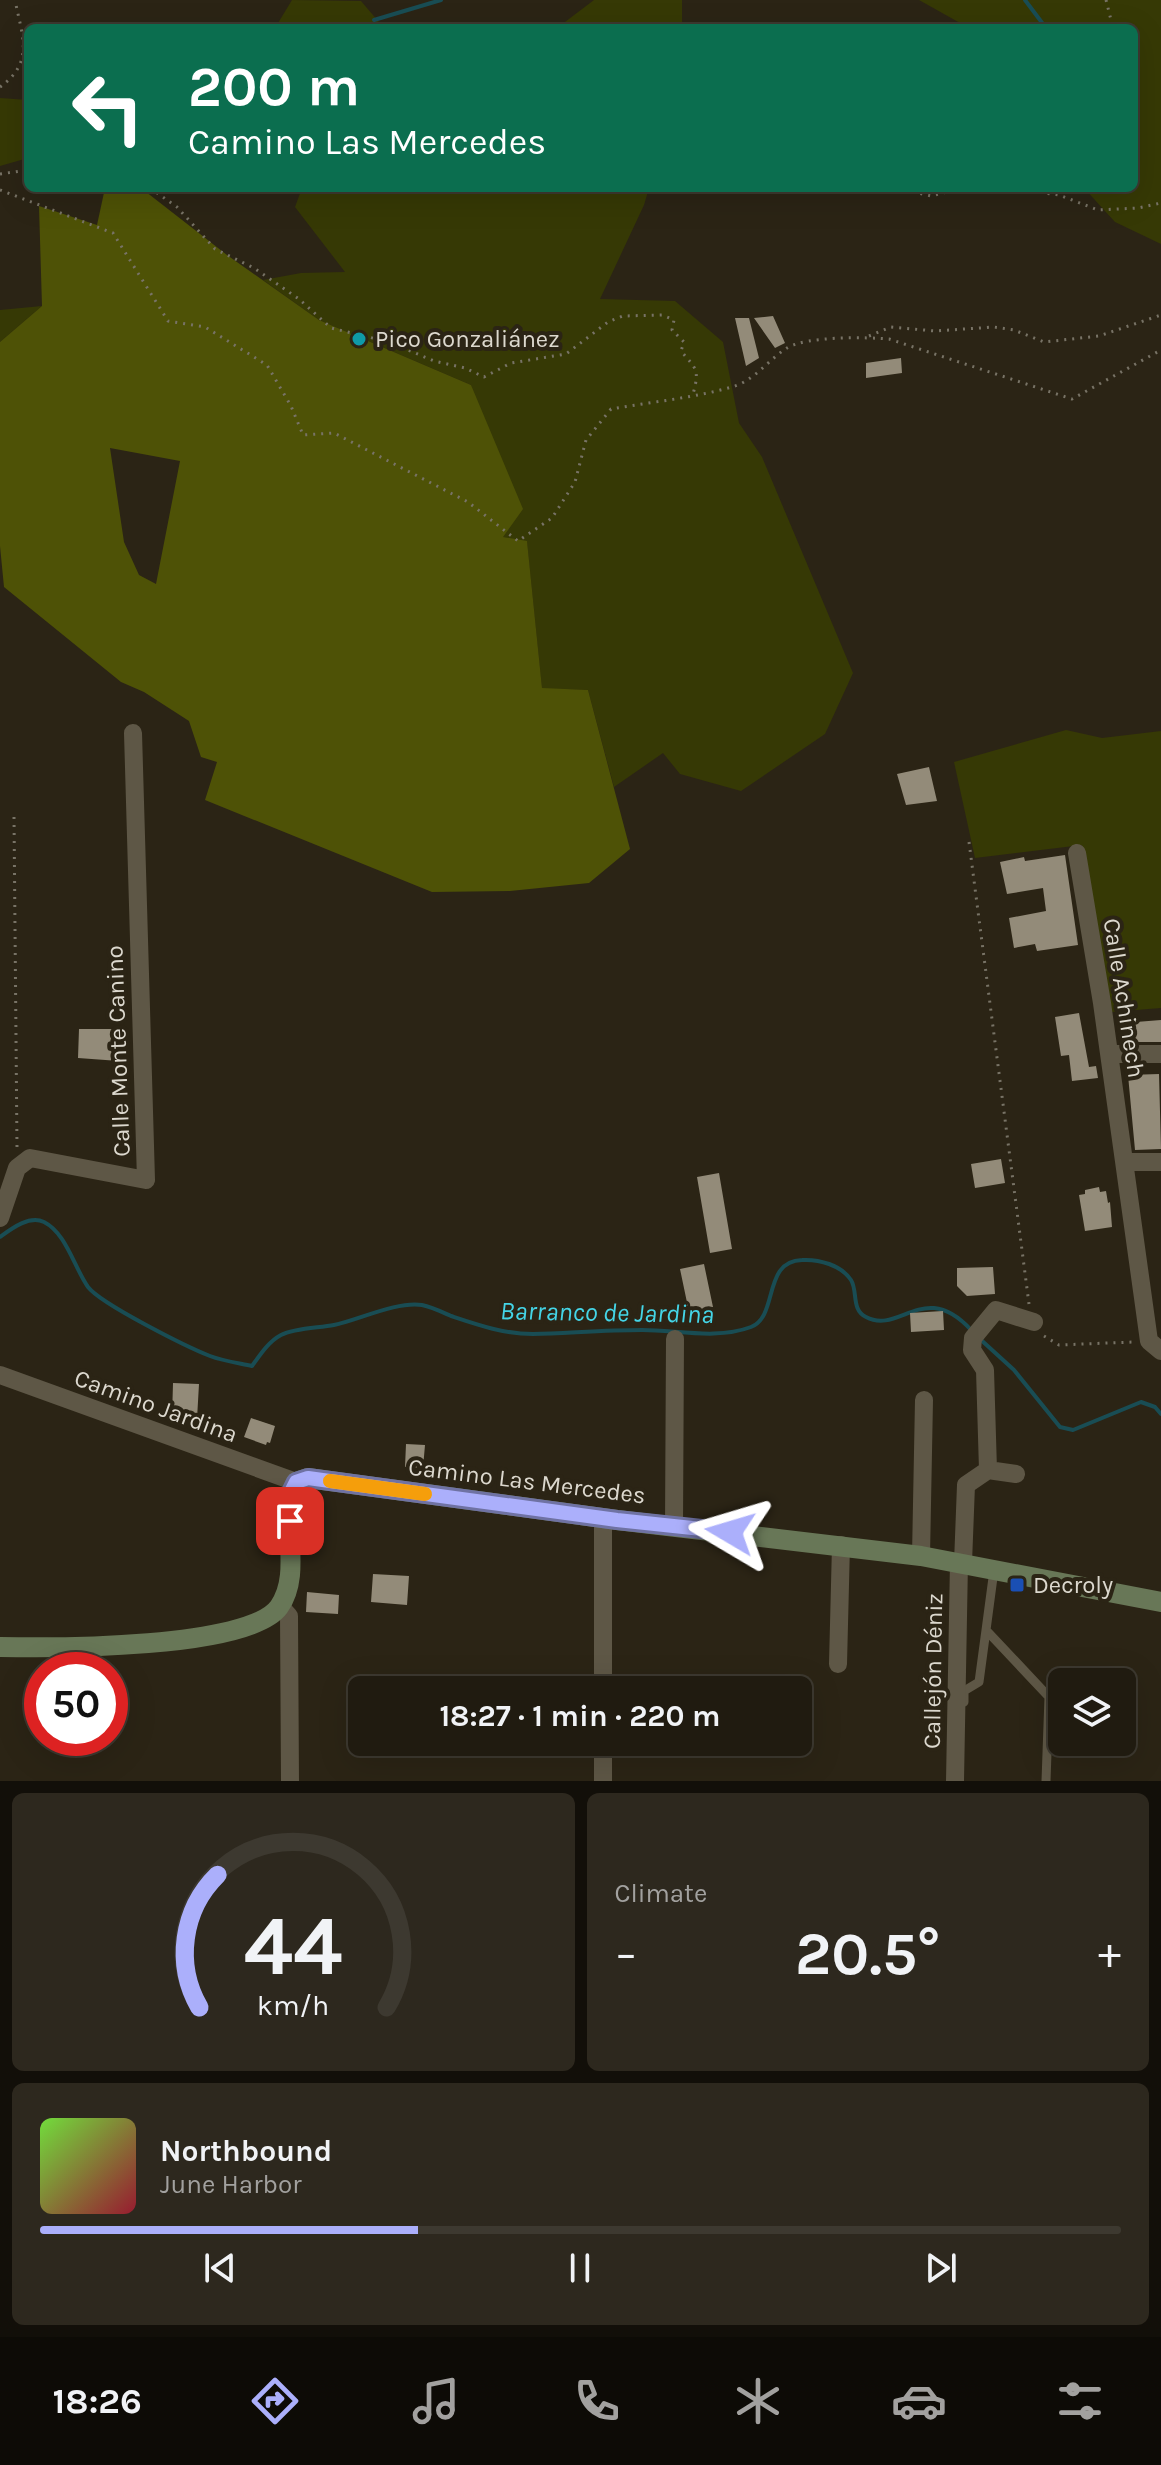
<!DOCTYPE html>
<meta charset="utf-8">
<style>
body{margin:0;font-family:Karla,sans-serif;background:#2d281e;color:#f1f3f6;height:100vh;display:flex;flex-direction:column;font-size:30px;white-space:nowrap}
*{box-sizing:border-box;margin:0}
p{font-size:26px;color:#a2a19f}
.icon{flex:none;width:44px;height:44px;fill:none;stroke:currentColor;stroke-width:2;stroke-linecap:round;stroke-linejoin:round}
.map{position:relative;height:1781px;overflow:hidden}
.sheet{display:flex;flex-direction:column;gap:12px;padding:12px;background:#120f09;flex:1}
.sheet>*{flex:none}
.guide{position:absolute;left:24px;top:24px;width:1114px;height:168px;border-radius:12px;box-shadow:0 8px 32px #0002,0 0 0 2px #3d3930;background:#0b6e4f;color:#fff;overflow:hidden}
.buttons{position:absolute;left:1048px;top:1668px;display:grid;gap:16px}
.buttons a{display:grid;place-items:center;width:88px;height:88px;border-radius:12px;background:#201b10;box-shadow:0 8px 32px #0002,0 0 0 2px #3d3930;font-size:40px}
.speed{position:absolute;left:24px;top:1652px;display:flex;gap:16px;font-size:40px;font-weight:700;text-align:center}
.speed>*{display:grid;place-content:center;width:104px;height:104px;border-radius:50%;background:#201b10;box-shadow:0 8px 32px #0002,0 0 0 2px #3d3930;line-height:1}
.speed .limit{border:12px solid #d22;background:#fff;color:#111}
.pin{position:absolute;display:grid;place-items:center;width:68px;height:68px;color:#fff;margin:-34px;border-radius:16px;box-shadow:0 4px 12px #0006}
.me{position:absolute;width:88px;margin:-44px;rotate:277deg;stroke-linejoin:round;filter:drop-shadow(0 0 6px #0008)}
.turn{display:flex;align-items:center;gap:28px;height:168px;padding:0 32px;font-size:36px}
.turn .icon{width:104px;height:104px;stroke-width:2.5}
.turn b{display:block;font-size:56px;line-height:68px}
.big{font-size:60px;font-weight:700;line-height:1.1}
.sheet .card{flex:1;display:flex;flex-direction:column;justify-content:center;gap:12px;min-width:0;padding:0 28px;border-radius:12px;background:#2d281e}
.sheet .dial{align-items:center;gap:0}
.dial svg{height:208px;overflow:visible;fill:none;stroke:#3d3930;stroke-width:7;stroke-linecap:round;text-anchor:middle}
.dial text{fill:#f1f3f6;stroke:none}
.song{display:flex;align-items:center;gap:24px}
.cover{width:96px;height:96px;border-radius:12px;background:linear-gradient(135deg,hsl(100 70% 55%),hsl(350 70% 35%))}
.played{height:8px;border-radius:4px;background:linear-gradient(90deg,#abaffb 35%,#3d3930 35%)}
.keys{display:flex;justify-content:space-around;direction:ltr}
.heat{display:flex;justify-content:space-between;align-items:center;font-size:44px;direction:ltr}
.sheet .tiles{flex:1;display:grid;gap:12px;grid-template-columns:1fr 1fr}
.card:last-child{grid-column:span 2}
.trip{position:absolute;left:348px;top:1676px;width:464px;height:80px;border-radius:12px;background:#201b10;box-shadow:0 8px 32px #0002,0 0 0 2px #3d3930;font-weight:700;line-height:80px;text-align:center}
.menu{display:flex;height:128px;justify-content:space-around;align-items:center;background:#0d0b06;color:#a2a19f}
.menu .icon{width:56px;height:56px}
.menu .active{color:#abaffb}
.menu b{font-size:36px;color:#f1f3f6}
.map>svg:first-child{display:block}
.green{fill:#363905}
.forest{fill:#4e5206;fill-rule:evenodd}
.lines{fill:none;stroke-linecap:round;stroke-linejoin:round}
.stream{stroke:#194d54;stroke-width:4}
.building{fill:#938b79}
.path{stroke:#787366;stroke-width:3;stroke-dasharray:2 6;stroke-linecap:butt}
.service{stroke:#5e5746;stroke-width:9}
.minor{stroke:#5e5746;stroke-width:18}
.secondary{stroke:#687757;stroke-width:20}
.route-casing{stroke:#6f72a3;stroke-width:20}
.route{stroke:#abaffb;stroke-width:14}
.slow{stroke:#f59e0b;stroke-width:14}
.culture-dot{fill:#0f9aa8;stroke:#2b2415;stroke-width:3}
.transit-dot{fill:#1a4fb4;stroke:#2b2415;stroke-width:3}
.labels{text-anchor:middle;stroke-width:8;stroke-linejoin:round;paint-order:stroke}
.poi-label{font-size:24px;fill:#dcd8ce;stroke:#2b2415;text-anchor:start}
.street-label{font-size:24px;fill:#dcd8ce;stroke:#2b2415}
.water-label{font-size:26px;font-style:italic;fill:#44d5e7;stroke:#2b2415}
</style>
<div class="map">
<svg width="1161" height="1781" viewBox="0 0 1161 1781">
<rect width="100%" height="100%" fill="#2b2415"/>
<path class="green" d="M292 0 361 1 384 28H275Z
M594 0H682V28H557Z
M919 0H1161V244L1115 222 1084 188H1134V28H969Z
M0 98 28 100V158L0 166Z
M302 188H649L644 205 600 299 675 301 723 342 739 423 762 457 853 673 825 734 741 791 680 774 663 753 614 787 588 690 542 689 527 542 502 537 471 385 319 320 263 280 301 273 345 272 295 207Z
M42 306 0 342V310Z
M1066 730 1102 738 1161 731V1008L1111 1012 1082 845 975 858 954 762Z"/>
<path class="forest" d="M105 188H141L227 255 319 320 471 385 523 509 503 537 527 541 542 688 588 690 630 849 589 883 510 891 432 892 205 800 217 762 201 757 189 721 144 692 121 682 4 587 0 546V342L42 306 39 206 97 225ZM110 448 180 461 156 584 139 575 124 542Z"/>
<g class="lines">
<path class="stream" d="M1025 0 1046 28
M374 20 441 0
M0 1237C11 1229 29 1215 44 1222 66 1233 74 1267 88 1287 101 1304 187 1347 210 1356 223 1361 238 1363 252 1366 260 1355 268 1342 281 1335 295 1328 318 1328 334 1325 358 1320 397 1301 422 1305 432 1307 442 1312 451 1316 478 1325 504 1334 533 1334 569 1333 606 1330 642 1330 678 1330 716 1340 751 1327 779 1316 762 1261 802 1260 819 1259 841 1265 851 1280 858 1291 851 1310 866 1317 900 1335 924 1279 971 1330
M980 1339 1014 1370 1060 1427 1073 1430 1141 1402 1155 1407 1161 1414"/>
</g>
<path class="building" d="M773 316 785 343 775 348 754 318Z
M735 318H749L759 358 746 366Z
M901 358 902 373 866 378V363Z
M929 767 937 801 906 805 897 774Z
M1065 855 1078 945 1037 951 1035 944 1014 948 1009 918 1046 911 1043 888 1007 894 1000 862 1024 857 1025 861Z
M1079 1013 1089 1067 1096 1066 1098 1078 1072 1081 1069 1055 1061 1056 1055 1017Z
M1136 1018V1022L1161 1020V1042H1125L1123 1019Z
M79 1029H119V1061L78 1058Z
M1159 1074 1161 1149 1135 1150 1128 1075Z
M1001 1159 1005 1183 975 1188 971 1164Z
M719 1173 732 1249 710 1253 697 1177Z
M1099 1187 1100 1192 1106 1191 1108 1203 1110 1202 1112 1227 1085 1231 1079 1195 1085 1194V1190Z
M704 1264 713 1307 689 1312 680 1269Z
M993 1267 995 1294 967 1296 957 1286V1268Z
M943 1311 944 1330 911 1332 910 1313Z
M173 1383 199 1384 197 1419 172 1418Z
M251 1418 275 1426 270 1443 267 1442 266 1445 244 1437Z
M406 1444 425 1445 423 1468 405 1467Z
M373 1574 409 1576 407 1605 371 1602Z
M307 1592 339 1595 338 1614 306 1612Z"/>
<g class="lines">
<path class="path" d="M1106 0 1113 28
M0 87C35 62 22 36 15 0
M0 174 28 170
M150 188 177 207 215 249 254 268 299 299 331 328 389 342 434 361 465 368 484 377 511 363 566 354 608 322 623 316 662 315 674 320 672 330 684 342 681 351C696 369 700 369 693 394
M897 188 931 196 962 188
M1008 188 1059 195 1098 210 1138 208 1161 203
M0 190 113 233 168 321 205 327 267 365 291 406 303 435 334 433 468 502 518 541 552 518 575 482 586 440 611 409C651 402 693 398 732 387 754 381 768 360 787 348 806 336 867 337 889 339L1072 399 1161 350
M869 336 891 327 935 331 994 327 1014 330 1044 342 1099 336 1161 315
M14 817 17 1148
M969 842 1029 1304
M1044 1336 1059 1345 1133 1342"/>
<path class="service" d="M994 1570 986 1630 1049 1697 1046 1781
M964 1702V1691L979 1682 986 1630"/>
<path class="minor" d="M1077 853 1102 1003 1149 1341 1161 1351
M1109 1054H1161
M1125 1162H1161
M0 1218 17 1168 30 1158 146 1180 133 733
M0 1375 296 1482
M988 1470 985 1370 972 1350 973 1338 996 1310 1034 1322
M674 1525 675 1339
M921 1556 924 1400
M963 1563 966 1485 988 1470 1016 1474
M280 1606 289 1616 290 1781
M838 1664 841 1545
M603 1690V1518
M603 1781V1742
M955 1781 959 1562"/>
<path class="secondary" d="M0 1647C53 1648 249 1649 279 1607 304 1572 278 1518 296 1482L308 1478 617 1520 921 1556 1161 1602"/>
</g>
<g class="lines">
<defs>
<path id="route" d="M290 1521V1494L296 1482 308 1478 617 1520 730 1532"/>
</defs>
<use href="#route" class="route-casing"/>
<use href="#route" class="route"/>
<path class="slow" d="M330 1481 425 1494"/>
</g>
<circle class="culture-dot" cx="359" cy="339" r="8"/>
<rect class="transit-dot" x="1009" y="1577" width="16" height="16" rx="4"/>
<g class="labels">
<g class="poi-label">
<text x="375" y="347">Pico Gonzaliánez</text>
<text x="1033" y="1593">Decroly</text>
</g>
<g class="street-label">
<text transform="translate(1124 998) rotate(81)" y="8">Calle Achinech</text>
<text transform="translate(118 1051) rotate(-92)" y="8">Calle Monte Canino</text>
<text transform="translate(156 1406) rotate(20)" y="8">Camino Jardina</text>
<text transform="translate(527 1481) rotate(7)" y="8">Camino Las Mercedes</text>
<text transform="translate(933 1671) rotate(-89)" y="8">Callejón Déniz</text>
</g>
<g class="water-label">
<text transform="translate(607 1312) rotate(1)" y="9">Barranco de Jardina</text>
</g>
</g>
</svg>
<div class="buttons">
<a><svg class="icon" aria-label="layers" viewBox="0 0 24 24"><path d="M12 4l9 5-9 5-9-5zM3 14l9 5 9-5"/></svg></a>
</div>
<div class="speed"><div class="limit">50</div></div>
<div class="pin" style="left:290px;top:1521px;background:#d93025"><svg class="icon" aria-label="arrive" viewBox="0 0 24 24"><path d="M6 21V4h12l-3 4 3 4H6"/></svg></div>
<svg class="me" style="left:730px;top:1532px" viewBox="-20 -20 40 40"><path d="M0-17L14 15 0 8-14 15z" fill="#abaffb" stroke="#fff" stroke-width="4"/></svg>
<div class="trip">18:27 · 1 min · 220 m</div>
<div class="guide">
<div class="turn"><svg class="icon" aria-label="left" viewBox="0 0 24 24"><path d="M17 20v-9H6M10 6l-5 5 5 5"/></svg><div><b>200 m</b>Camino Las Mercedes</div></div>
</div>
</div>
<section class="sheet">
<div class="tiles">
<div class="card dial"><svg viewBox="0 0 100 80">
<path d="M14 69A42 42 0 1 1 86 69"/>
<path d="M14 69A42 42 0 0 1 21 18" stroke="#abaffb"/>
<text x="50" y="56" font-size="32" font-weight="700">44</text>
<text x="50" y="72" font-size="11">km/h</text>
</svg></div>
<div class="card"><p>Climate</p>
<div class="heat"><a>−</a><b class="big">20.5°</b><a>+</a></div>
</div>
<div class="card">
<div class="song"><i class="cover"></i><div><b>Northbound</b><p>June Harbor</p></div></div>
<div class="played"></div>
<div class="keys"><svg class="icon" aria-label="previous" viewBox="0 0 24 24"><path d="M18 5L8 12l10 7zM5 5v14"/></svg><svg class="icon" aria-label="pause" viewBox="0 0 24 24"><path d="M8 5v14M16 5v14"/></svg><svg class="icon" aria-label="next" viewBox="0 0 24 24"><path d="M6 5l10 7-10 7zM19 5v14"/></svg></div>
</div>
</div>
</section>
<nav class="menu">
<b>18:26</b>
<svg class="icon active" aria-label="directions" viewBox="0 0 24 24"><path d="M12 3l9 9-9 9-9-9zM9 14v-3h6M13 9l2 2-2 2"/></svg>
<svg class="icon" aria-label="music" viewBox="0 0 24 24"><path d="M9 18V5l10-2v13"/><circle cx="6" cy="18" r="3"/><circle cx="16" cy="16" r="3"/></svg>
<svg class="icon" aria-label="phone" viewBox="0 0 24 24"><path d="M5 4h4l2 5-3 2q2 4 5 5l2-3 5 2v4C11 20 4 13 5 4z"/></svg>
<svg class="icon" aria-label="climate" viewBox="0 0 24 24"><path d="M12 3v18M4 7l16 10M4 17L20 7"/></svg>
<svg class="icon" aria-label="car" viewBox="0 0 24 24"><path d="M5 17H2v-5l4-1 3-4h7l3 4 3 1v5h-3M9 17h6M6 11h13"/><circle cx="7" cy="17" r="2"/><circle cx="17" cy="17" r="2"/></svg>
<svg class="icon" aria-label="filters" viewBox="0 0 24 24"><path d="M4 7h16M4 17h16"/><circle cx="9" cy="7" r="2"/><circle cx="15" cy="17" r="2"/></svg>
</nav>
